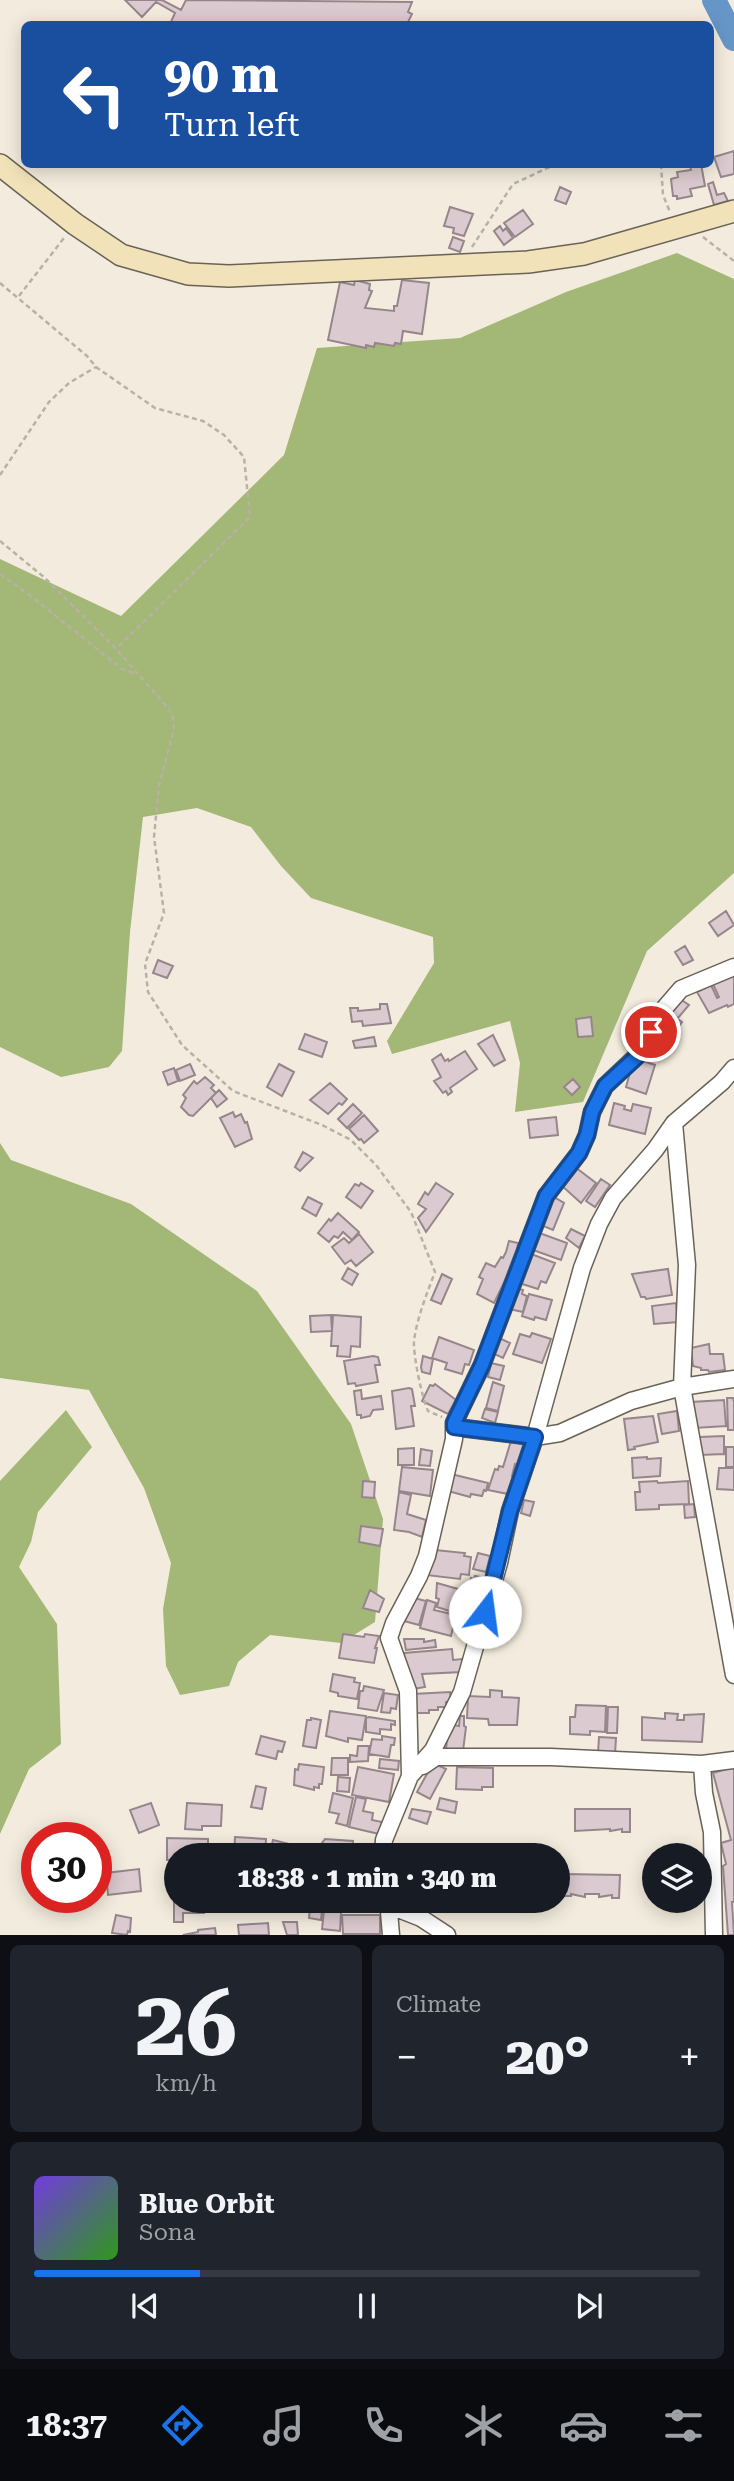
<!DOCTYPE html>
<meta charset="utf-8">
<style>
body{margin:0;font-family:"Roboto Serif",serif;background:#20242c;color:#f1f3f6;height:100vh;display:flex;flex-direction:column;font-size:26px;white-space:nowrap}
*{box-sizing:border-box;margin:0}
p{font-size:23px;color:#9ea1a6}
.icon{flex:none;width:38px;height:38px;fill:none;stroke:currentColor;stroke-width:2;stroke-linecap:round;stroke-linejoin:round}
.map{position:relative;height:1935px;overflow:hidden}
.side{display:flex;flex-direction:column;gap:10px;padding:10px;background:#0d0f14;flex:1}
.side>*{flex:none}
.hud{position:absolute;left:21px;top:21px;width:693px;height:147px;border-radius:10px;box-shadow:0 4px 18px #0003;background:#1a4fa0;color:#fff;overflow:hidden}
.fabs{position:absolute;left:642px;top:1843px;display:grid;gap:14px}
.fabs a{display:grid;place-items:center;width:70px;height:70px;border-radius:50%;background:#171b24;box-shadow:0 4px 18px #0003;font-size:35px}
.speed{position:absolute;left:21px;top:1822px;display:flex;gap:14px;font-size:35px;font-weight:700;text-align:center}
.speed>*{display:grid;place-content:center;width:91px;height:91px;border-radius:50%;background:#171b24;box-shadow:0 4px 18px #0003;line-height:1}
.speed .limit{border:10px solid #d22;background:#fff;color:#111}
.pin{position:absolute;display:grid;place-items:center;width:60px;height:60px;color:#fff;margin:-30px;border:4px solid #fff;border-radius:50%;box-shadow:0 2px 7px #0007}
.me{position:absolute;width:77px;margin:-38px;rotate:15deg;stroke-linejoin:round;filter:drop-shadow(0 0 5px #0008)}
.turn{display:flex;align-items:center;gap:24px;height:147px;padding:0 28px;font-size:32px}
.turn .icon{width:91px;height:91px;stroke-width:2.5}
.turn b{display:block;font-size:49px;line-height:60px}
.big{font-size:52px;font-weight:800;line-height:1.1}
.side .widget{flex:1;display:flex;flex-direction:column;justify-content:center;gap:10px;min-width:0;padding:0 24px;border-radius:10px;background:#20242c}
.side .dial{align-items:center;gap:0}
.dial b{font-size:91px;line-height:1}
.song{display:flex;align-items:center;gap:21px}
.cover{width:84px;height:84px;border-radius:10px;background:linear-gradient(135deg,hsl(260 70% 55%),hsl(110 70% 35%))}
.played{height:7px;border-radius:4px;background:linear-gradient(90deg,#1a73e8 25%,#363941 25%)}
.keys{display:flex;justify-content:space-around;direction:ltr}
.heat{display:flex;justify-content:space-between;align-items:center;font-size:38px;direction:ltr}
.side .tiles{flex:1;display:grid;gap:10px;grid-template-columns:1fr 1fr}
.widget:last-child{grid-column:span 2}
.trip{position:absolute;left:164px;top:1843px;width:406px;height:70px;border-radius:35px;background:#171b24;box-shadow:0 4px 18px #0003;font-weight:800;line-height:70px;text-align:center}
.tab-bar{display:flex;height:112px;justify-content:space-around;align-items:center;background:#090b0e;color:#9ea1a6}
.tab-bar .icon{width:49px;height:49px}
.tab-bar .active{color:#1a73e8}
.tab-bar b{font-size:32px;color:#f1f3f6}
.map>svg:first-child{display:block}
.forest{fill:#a3b776}
.lines{fill:none;stroke-linecap:round;stroke-linejoin:round}
.river{stroke:#6696c7;stroke-width:24}
.building{fill:#dbcacf;stroke:#96868b;stroke-width:2}
.street-casing{stroke:#696357;stroke-width:19}
.secondary-casing{stroke:#696357;stroke-width:24}
.path{stroke:#b7b1a6;stroke-width:2.5;stroke-dasharray:5 3.5;stroke-linecap:butt}
.street{stroke:#fff;stroke-width:16}
.secondary{stroke:#f2e2ba;stroke-width:21}
.route-casing{stroke:#114b97;stroke-width:18}
.route{stroke:#1a73e8;stroke-width:12}
</style>
<div class="map">
<svg width="734" height="1935" viewBox="0 0 734 1935">
<rect width="100%" height="100%" fill="#f3ecde"/>
<path class="forest" d="M677 253 734 279V873L647 951 583 1102 515 1112 520 1063 510 1021 392 1054 387 1041 434 963 433 937 311 898 281 866 251 827 197 808 143 817 130 932 122 1051 109 1067 61 1077 0 1047V559L121 616 284 455 317 348 460 338 566 292Z
M0 1143 11 1160 131 1204 257 1291 351 1424 383 1519 375 1622 341 1643 270 1635 238 1662 229 1686 180 1695 166 1666 163 1609 171 1563 144 1488 89 1390 0 1378Z
M66 1410 92 1447 38 1512 31 1542 19 1567 57 1624 61 1744 29 1769 0 1834V1481Z"/>
<g class="lines">
<path class="river" d="M714 0 734 39"/>
</g>
<path class="building" d="M125 0H162L181 10 186 0 412 2 408 12 412 14 407 24H170L175 13 156 2 142 17Z
M734 151V174L721 177 714 157Z
M701 164 705 186 690 189 692 196 677 199V196H673L671 179 678 177 677 172 691 170 690 166Z
M713 182 717 195 724 193 728 201 714 205 708 184Z
M560 187 571 192 566 204 555 200Z
M450 207 473 214 464 236 453 233 454 228 444 226Z
M523 210 533 224 515 237 504 223Z
M500 226 503 231 506 228 513 238 504 245 494 231Z
M453 237 464 241 460 252 449 248Z
M355 280 370 284 369 290 372 291 365 308 394 311V306H397L402 280 429 283 422 334 403 331 401 344 395 343 394 346 375 343 374 347 366 345V348L328 340 340 282 354 285Z
M726 911 734 925 718 936 709 923Z
M685 946 693 960 683 965 675 952Z
M158 960 173 966 167 978 153 973Z
M734 972V1004L728 1007 727 1005 709 1013 697 992 711 985 717 998 719 997 712 982Z
M677 997 689 1005 678 1018 668 1011Z
M380 1004H387L391 1023 363 1026 362 1021 352 1022 350 1008H358V1011L380 1009Z
M669 1013 682 1022 675 1032 662 1023Z
M591 1017 593 1036 578 1037 576 1019Z
M305 1034 327 1042 322 1057 299 1049Z
M493 1035 505 1060 494 1066 478 1044Z
M374 1037 376 1046 355 1048 353 1041Z
M465 1051 477 1069 450 1088 452 1092 448 1095 446 1091 443 1093 434 1081 441 1077 432 1060 441 1054 445 1061 448 1059 449 1061Z
M634 1058 655 1065 646 1094 626 1087Z
M190 1064 195 1075 180 1081 176 1070Z
M279 1064 294 1072 282 1096 267 1087Z
M174 1068 178 1081 168 1085 163 1072Z
M205 1077 214 1085 211 1088 216 1093 193 1116 189 1115 181 1107 186 1098 183 1095 194 1081 197 1084Z
M573 1079 580 1087 572 1095 564 1087Z
M330 1083 347 1099 342 1105 339 1103 328 1114 310 1100Z
M219 1090 227 1099 217 1107 211 1098Z
M614 1103 625 1106 624 1109 631 1111 633 1104 651 1108 645 1134 609 1125Z
M353 1104 362 1113 347 1128 338 1119Z
M233 1112 235 1117 241 1114 245 1123 247 1122 252 1139 235 1147 220 1118Z
M364 1115 378 1131 364 1143 361 1139 359 1140 349 1129Z
M556 1117 558 1135 530 1138 528 1120Z
M303 1152 313 1158 300 1171 295 1167Z
M575 1167 596 1183 581 1203 561 1185Z
M601 1179 610 1185 595 1207 586 1201Z
M361 1183 373 1191 361 1208 346 1197 355 1184 359 1186Z
M436 1183 453 1194 426 1232 418 1218 426 1209 418 1204 425 1192 428 1195Z
M549 1194 564 1203 553 1230 536 1223Z
M308 1197 322 1204 316 1216 302 1208Z
M338 1213 359 1232 352 1240 343 1232 338 1238 334 1236 329 1242 318 1233 329 1219 331 1221Z
M571 1229 585 1236 579 1248 566 1238Z
M534 1231 567 1243 561 1260 533 1250Z
M359 1234 373 1252 356 1266 351 1260 345 1264 332 1247 344 1238 349 1243Z
M509 1241 518 1243 516 1258 494 1303 477 1294 483 1279 479 1277 486 1263 495 1267 501 1257 503 1258 506 1252Z
M526 1252 555 1263 546 1283 541 1281 538 1289 516 1282Z
M348 1268 358 1274 352 1285 342 1279Z
M668 1269 672 1295 646 1299 645 1297H641L632 1274Z
M442 1274 452 1279 441 1304 431 1300Z
M515 1288 523 1290 522 1294 527 1296 523 1312 509 1309Z
M529 1294 552 1300 546 1320 535 1317 534 1320 522 1316Z
M676 1303 678 1322 654 1324 652 1306Z
M331 1315 332 1331 311 1332 310 1316Z
M333 1315 361 1317 360 1347 351 1346 350 1357 337 1356 338 1346H331Z
M532 1333 551 1339 542 1363 513 1354 520 1334 530 1337Z
M495 1336 510 1343 503 1358 488 1351Z
M439 1337 474 1350 469 1365 465 1364 462 1374 445 1369 447 1363 432 1358Z
M709 1344 710 1354H723L725 1370 709 1372 708 1370H701V1368L693 1366 691 1348Z
M373 1356 378 1357 380 1365H375L378 1382 356 1386 355 1383 348 1384 344 1361Z
M423 1356 433 1359 430 1374 422 1372 421 1367Z
M491 1363 504 1366 500 1380 488 1377Z
M493 1382 504 1386 498 1411 486 1408Z
M435 1384 456 1400 448 1414 422 1401 430 1385 433 1386Z
M409 1388 412 1389 415 1406H411L414 1426 396 1429 392 1391Z
M361 1390 362 1399 381 1396 383 1409 373 1410 370 1416 361 1418V1415H357L354 1391Z
M727 1398H733L734 1402V1430H728Z
M724 1400 726 1426 694 1428 691 1402Z
M485 1409 498 1412 495 1423 482 1418Z
M677 1411 679 1431 662 1434 658 1414Z
M653 1416 658 1442 634 1447 635 1449 628 1450 624 1419Z
M724 1436V1454L700 1455V1437Z
M511 1441 524 1445 518 1465 515 1464 512 1476 514 1477 508 1494 488 1490 495 1469 498 1470 499 1466 503 1467Z
M726 1447H734V1467H726Z
M414 1448V1465H398V1449Z
M421 1449 432 1451 430 1466 419 1465Z
M647 1457V1459L661 1458 660 1476 633 1478 632 1458Z
M402 1467 433 1470 430 1496 399 1491Z
M719 1468H734V1490L717 1489Z
M451 1474 488 1483 486 1491 484 1490 482 1496 471 1494 470 1497 448 1491Z
M363 1481 375 1482 374 1498 362 1497Z
M657 1481 658 1483 688 1481 689 1504 659 1505V1509L636 1510 635 1492H640L639 1482Z
M399 1492 411 1495 407 1514 426 1520 422 1537 409 1532 394 1530Z
M524 1500 534 1502 530 1516 521 1513Z
M694 1504 695 1517 685 1518 684 1505Z
M361 1526 383 1529 380 1546 359 1542Z
M435 1550 465 1553 464 1556 471 1557 469 1575 461 1574 460 1579 426 1575Z
M478 1553 490 1556 486 1572 473 1569Z
M475 1576 485 1578 480 1600 467 1597 471 1578 474 1579Z
M437 1583 465 1591 456 1613 437 1607 439 1599 436 1598Z
M370 1590 384 1599 379 1612 363 1608Z
M414 1598 426 1601 419 1625 404 1621Z
M427 1600 436 1603 434 1610 456 1615 451 1636 420 1628Z
M343 1634 364 1637 365 1634 379 1636 375 1648H377L374 1663 339 1658Z
M404 1639H424V1642L435 1640 436 1647 406 1650Z
M452 1649 453 1660 462 1659V1672L422 1674 425 1687 413 1689 405 1666 404 1653Z
M333 1674 355 1678 354 1682 360 1683 357 1699 338 1696V1693L330 1691Z
M364 1686 384 1690 377 1711 358 1708 360 1691H363Z
M490 1690 502 1691V1697L519 1698 517 1725H489L488 1719 467 1718 468 1696 490 1697Z
M450 1692 451 1701 446 1702V1707H438V1710H429V1713H414L413 1694Z
M384 1693 398 1695 396 1709 391 1708 390 1713 381 1712Z
M576 1705 606 1706 605 1732 590 1731V1735L570 1734V1717H575Z
M608 1707H618L617 1733H607Z
M330 1711 366 1716 362 1740 348 1738V1742L326 1736Z
M665 1713 678 1714 677 1720H684V1715L704 1714 702 1742 642 1740V1717L665 1719Z
M460 1716H464V1726L466 1727 463 1751 446 1750 447 1739 453 1725 459 1726Z
M369 1717 395 1721V1725L391 1724V1730L380 1729V1734L366 1732V1718Z
M311 1718 321 1720 316 1748 303 1746 307 1720H311Z
M261 1736 285 1742 282 1752 278 1751 276 1759 256 1754Z
M382 1736 395 1738 394 1745H391L389 1757 369 1754 372 1739 382 1740Z
M599 1737 616 1738 615 1754 598 1753Z
M358 1746H369L368 1761 350 1762V1755L357 1756Z
M332 1758H348V1775H331Z
M380 1759 399 1761 398 1770 379 1768Z
M433 1763 446 1769 430 1799 417 1792Z
M299 1764 324 1767 322 1784H319V1788L314 1787V1790L294 1785 295 1769 298 1770Z
M358 1767 394 1774 389 1802 352 1795Z
M457 1767 493 1768V1787H482V1790L456 1789Z
M734 1767V1902H732L734 1935H728L723 1866 726 1864 721 1843 731 1840 713 1773Z
M338 1777 350 1778 349 1792 337 1791Z
M256 1786 266 1788 262 1809 251 1807Z
M333 1793 353 1798 347 1826 336 1823 339 1814 329 1812Z
M356 1797 366 1799 363 1811 373 1813 372 1820 382 1822 379 1834 349 1827Z
M440 1798 457 1802 455 1813 437 1809Z
M151 1803 159 1825 139 1833 130 1810Z
M187 1803 222 1805 221 1826H202V1830L185 1829Z
M412 1809 431 1812 427 1824 409 1818Z
M575 1809H630V1832H622V1829L610 1831V1829L575 1831Z
M235 1837 266 1839 265 1855H234Z
M167 1838 208 1839V1846L203 1847V1855H177L175 1874H168L170 1860H167Z
M325 1839 353 1841 352 1855H310V1853H315V1847H319Z
M273 1840 289 1844 287 1855 270 1852Z
M139 1869 141 1891 108 1895 106 1873Z
M564 1874 620 1875 619 1898H612V1895L599 1897V1894H585V1897L571 1894V1896H564Z
M174 1893H177V1900H205L204 1913H183V1922H174Z
M310 1900H354L353 1908 310 1905Z
M310 1908 322 1910 321 1920 309 1918Z
M324 1911 341 1912 340 1931 322 1929Z
M116 1915 131 1918 130 1932 128 1931 127 1935 112 1933Z
M342 1915H380V1934H343Z
M283 1922H297L298 1935H287Z
M268 1923 269 1935H239L238 1925Z
M215 1928 216 1935H183L198 1932V1930Z"/>
<g class="lines">
<defs>
<path id="street" d="M674 1123 687 1265 682 1387 734 1675
M454 1427 535 1437 560 1433 631 1401 682 1387 734 1379
M702 1764 704 1793 712 1832 714 1935
M423 1766 436 1757H551L702 1764 734 1760
M410 1776 433 1750 462 1692 499 1563 510 1511 535 1437 582 1268 599 1224 613 1198 655 1150 674 1123 722 1082 734 1068
M383 1855 384 1840 410 1776 408 1691 389 1638 394 1623 419 1576 427 1556 454 1439V1423L482 1365 546 1196 579 1153 587 1135 592 1112 605 1086 640 1053 662 1011 681 989 734 967
M388 1900 391 1935
M388 1905 421 1918 447 1935"/>
<path id="secondary" d="M0 165 75 224 121 255 188 274 229 276 528 262 584 254 734 211"/>
</defs>
<use href="#street" class="street-casing"/>
<use href="#secondary" class="secondary-casing"/>
<path class="path" d="M661 164 663 195 670 212
M703 237 734 261
M472 247 513 184 554 165 562 164
M0 283 87 356 96 367 155 408 203 421 224 435 244 457 250 517 116 649
M19 296 64 238
M0 475 49 402 69 383 96 367
M0 541 45 578 116 649 169 709 173 717 174 729 159 785 154 837 164 913 145 964 148 992 182 1045 233 1091 322 1125 351 1140 376 1165 411 1212 435 1272C427 1293 417 1318 414 1341 413 1355 422 1398 428 1411L442 1417
M0 574 32 597 122 669 136 674"/>
<use href="#street" class="street"/>
<use href="#secondary" class="secondary"/>
</g>
<g class="lines">
<defs>
<path id="route" d="M485 1612 510 1511 535 1437 454 1427V1423L482 1365 546 1196 579 1153 587 1135 592 1112 605 1086 640 1054 651 1032"/>
</defs>
<use href="#route" class="route-casing"/>
<use href="#route" class="route"/>
</g>
</svg>
<div class="fabs">
<a><svg class="icon" aria-label="layers" viewBox="0 0 24 24"><path d="M12 4l9 5-9 5-9-5zM3 14l9 5 9-5"/></svg></a>
</div>
<div class="speed"><div class="limit">30</div></div>
<div class="pin" style="left:651px;top:1032px;background:#d93025"><svg class="icon" aria-label="arrive" viewBox="0 0 24 24"><path d="M6 21V4h12l-3 4 3 4H6"/></svg></div>
<svg class="me" style="left:485px;top:1612px" viewBox="-20 -20 40 40"><circle r="19" fill="#fff"/><path d="M0-13L10 11 0 6-10 11z" fill="#1a73e8"/></svg>
<div class="trip">18:38 · 1 min · 340 m</div>
<div class="hud">
<div class="turn"><svg class="icon" aria-label="left" viewBox="0 0 24 24"><path d="M17 20v-9H6M10 6l-5 5 5 5"/></svg><div><b>90 m</b>Turn left</div></div>
</div>
</div>
<section class="side">
<div class="tiles">
<div class="widget dial"><b>26</b><p>km/h</p></div>
<div class="widget"><p>Climate</p>
<div class="heat"><a>−</a><b class="big">20°</b><a>+</a></div>
</div>
<div class="widget">
<div class="song"><i class="cover"></i><div><b>Blue Orbit</b><p>Sona</p></div></div>
<div class="played"></div>
<div class="keys"><svg class="icon" aria-label="previous" viewBox="0 0 24 24"><path d="M18 5L8 12l10 7zM5 5v14"/></svg><svg class="icon" aria-label="pause" viewBox="0 0 24 24"><path d="M8 5v14M16 5v14"/></svg><svg class="icon" aria-label="next" viewBox="0 0 24 24"><path d="M6 5l10 7-10 7zM19 5v14"/></svg></div>
</div>
</div>
</section>
<nav class="tab-bar">
<b>18:37</b>
<svg class="icon active" aria-label="directions" viewBox="0 0 24 24"><path d="M12 3l9 9-9 9-9-9zM9 14v-3h6M13 9l2 2-2 2"/></svg>
<svg class="icon" aria-label="music" viewBox="0 0 24 24"><path d="M9 18V5l10-2v13"/><circle cx="6" cy="18" r="3"/><circle cx="16" cy="16" r="3"/></svg>
<svg class="icon" aria-label="phone" viewBox="0 0 24 24"><path d="M5 4h4l2 5-3 2q2 4 5 5l2-3 5 2v4C11 20 4 13 5 4z"/></svg>
<svg class="icon" aria-label="climate" viewBox="0 0 24 24"><path d="M12 3v18M4 7l16 10M4 17L20 7"/></svg>
<svg class="icon" aria-label="car" viewBox="0 0 24 24"><path d="M5 17H2v-5l4-1 3-4h7l3 4 3 1v5h-3M9 17h6M6 11h13"/><circle cx="7" cy="17" r="2"/><circle cx="17" cy="17" r="2"/></svg>
<svg class="icon" aria-label="filters" viewBox="0 0 24 24"><path d="M4 7h16M4 17h16"/><circle cx="9" cy="7" r="2"/><circle cx="15" cy="17" r="2"/></svg>
</nav>
